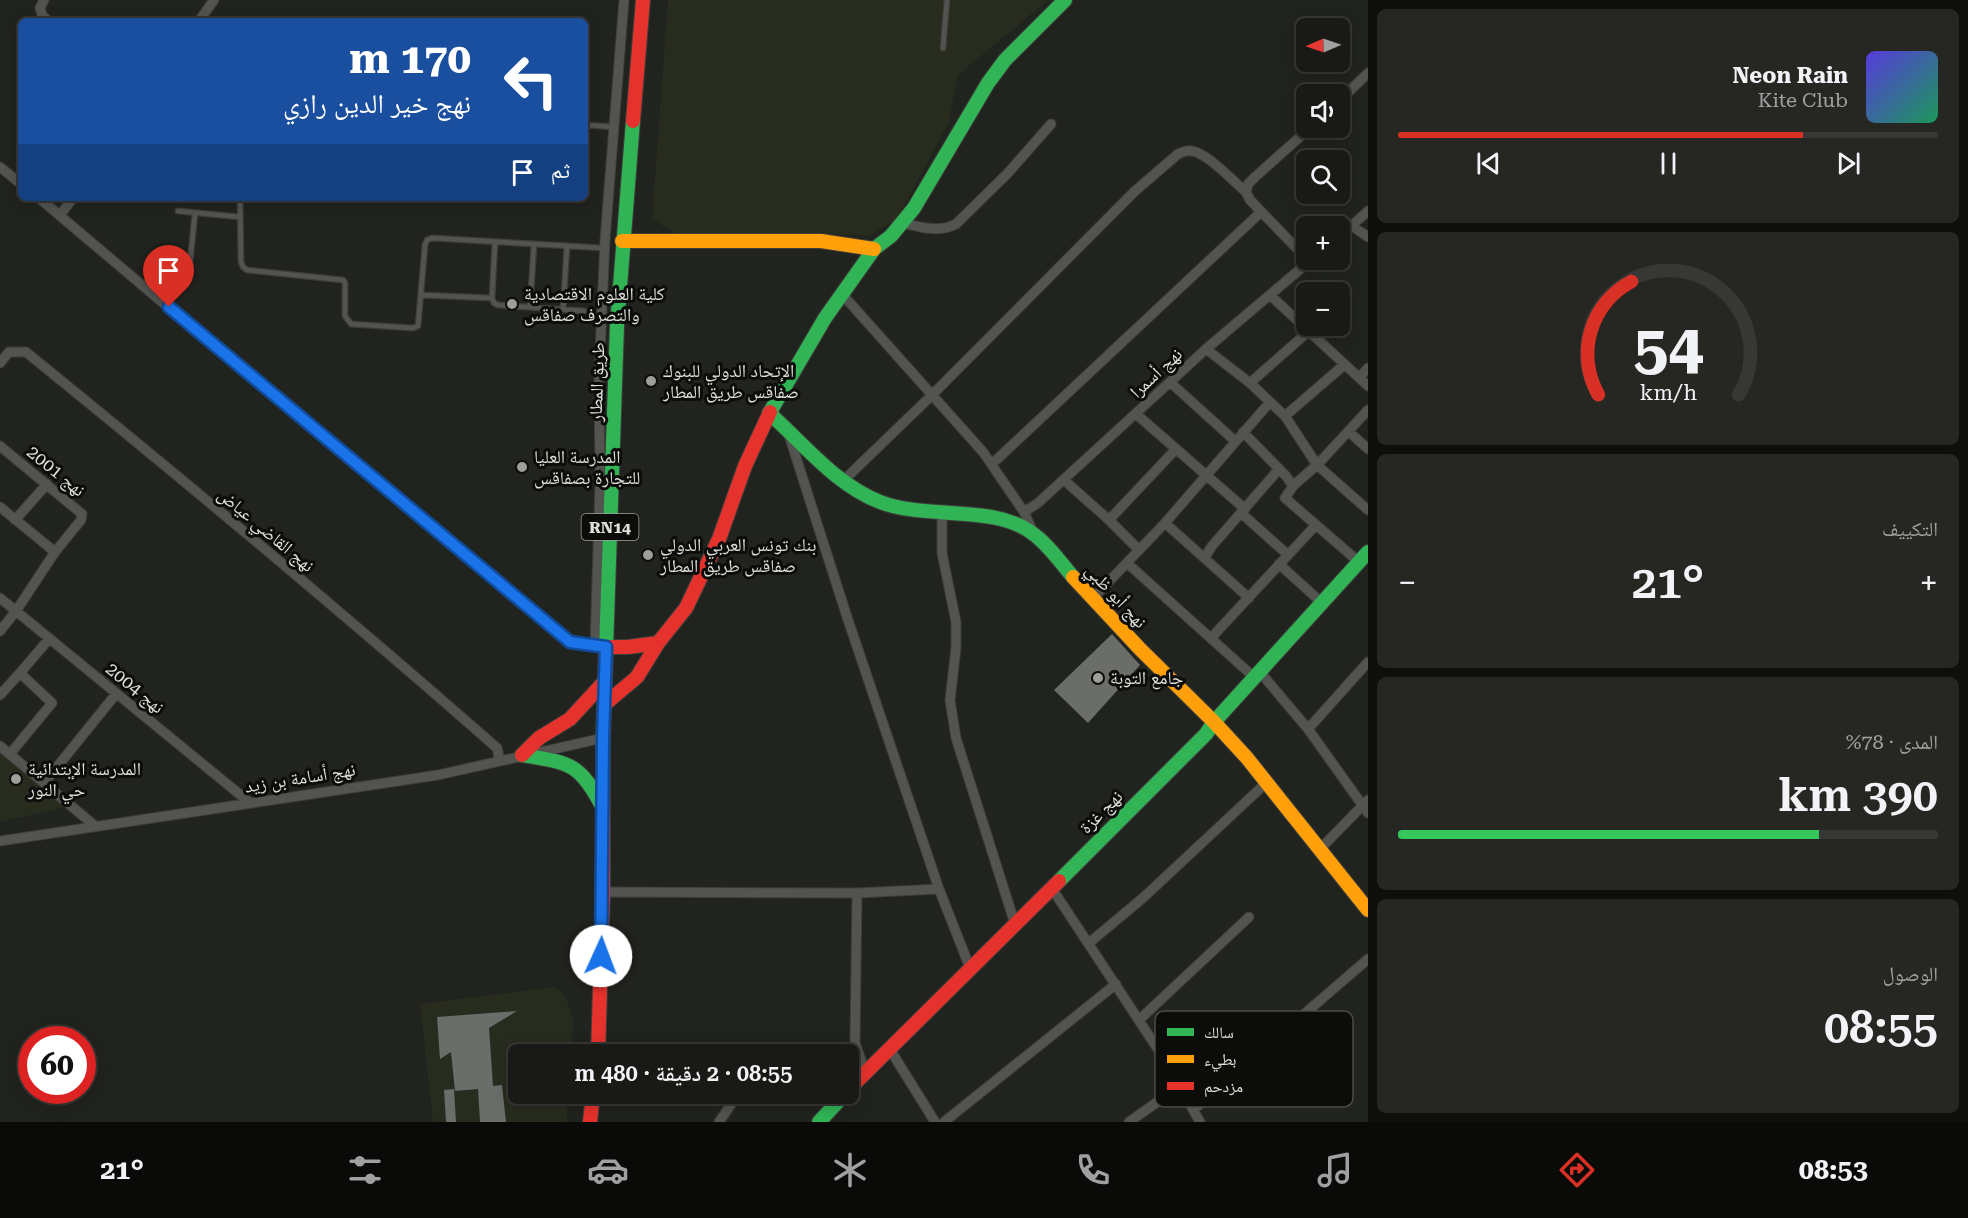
<!DOCTYPE html>
<html lang="ar">
<meta charset="utf-8">
<style>
body{margin:0;font-family:"Roboto Serif","Noto Naskh Arabic",serif;background:#262723;color:#f1f3f6;direction:rtl;height:100vh;display:flex;flex-direction:column;font-size:22px;white-space:nowrap}
*{box-sizing:border-box;margin:0}
p{font-size:20px;color:#9fa1a1}
.icon{flex:none;width:33px;height:33px;fill:none;stroke:currentColor;stroke-width:2;stroke-linecap:round;stroke-linejoin:round}
.map{position:relative;flex:1;overflow:hidden;direction:ltr}
.side{display:flex;flex-direction:column;gap:9px;padding:9px;background:#0e0e0c;width:600px}
.side>*{flex:none}
.hud{position:absolute;left:18px;top:18px;width:570px;height:183px;border-radius:9px;box-shadow:0 3px 15px #0003,0 0 0 2px #373835;direction:rtl;background:#1a4fa0;color:#fff;overflow:hidden}
.needle{width:39px;rotate:268deg}
.buttons{position:absolute;left:1296px;top:18px;display:grid;gap:12px}
.buttons a{display:grid;place-items:center;width:54px;height:54px;border-radius:9px;background:#191a16;box-shadow:0 3px 15px #0003,0 0 0 2px #373835;font-size:30px}
.speed{position:absolute;left:18px;top:1026px;display:flex;gap:12px;font-size:30px;font-weight:700;text-align:center}
.speed>*{display:grid;place-content:center;width:78px;height:78px;border-radius:50%;background:#191a16;box-shadow:0 3px 15px #0003,0 0 0 2px #373835;line-height:1}
.speed .limit{border:9px solid #d22;background:#fff;color:#111}
.pin{position:absolute;display:grid;place-items:center;width:51px;height:51px;color:#fff;margin:-62px -26px;border-radius:50% 50% 50% 0;rotate:-45deg;box-shadow:0 0 6px #0007}
.pin .icon{rotate:45deg}
.me{position:absolute;width:66px;margin:-33px;rotate:2deg;stroke-linejoin:round;filter:drop-shadow(0 0 4px #0008)}
.turn{display:flex;align-items:center;gap:21px;height:126px;padding:0 18px;font-size:27px}
.turn .icon{width:78px;height:78px;stroke-width:2.5}
.turn b{display:block;font-size:42px;line-height:51px}
.then{display:flex;align-items:center;height:57px;padding:0 18px;background:#0003;gap:12px;font-size:22px}
.big{font-size:45px;font-weight:600;line-height:1.1}
.side .tile{flex:1;display:flex;flex-direction:column;justify-content:center;gap:9px;min-width:0;padding:0 21px;border-radius:9px;background:#262723}
.side .dial{align-items:center;gap:0}
.dial svg{height:156px;overflow:visible;fill:none;stroke:#373835;stroke-width:7;stroke-linecap:round;text-anchor:middle}
.dial text{fill:#f1f3f6;stroke:none}
.song{display:flex;align-items:center;gap:18px}
.cover{width:72px;height:72px;border-radius:9px;background:linear-gradient(135deg,hsl(250 70% 55%),hsl(150 70% 35%))}
.played{height:6px;border-radius:3px;background:linear-gradient(90deg,#d93025 75%,#373835 75%)}
.keys{display:flex;justify-content:space-around;direction:ltr}
.heat{display:flex;justify-content:space-between;align-items:center;font-size:33px;direction:ltr}
.charge{height:9px;border-radius:4px;background:linear-gradient(90deg,#34c759 78%,#373835 0)}
.trip{position:absolute;left:508px;top:1044px;width:351px;height:60px;border-radius:9px;background:#191a16;box-shadow:0 3px 15px #0003,0 0 0 2px #373835;font-weight:600;line-height:60px;text-align:center;direction:rtl}
.tabs{display:flex;height:96px;justify-content:space-around;align-items:center;background:#0a0a09;color:#9fa1a1}
.tabs .icon{width:42px;height:42px}
.tabs .on{color:#d93025}
.tabs b{font-size:27px;color:#f1f3f6}
main{display:flex;flex:1;min-height:0}
.map>svg:first-child{display:block}
.built{fill:#272c1e}
.building{fill:#6a6d69}
.lines{fill:none;stroke-linecap:round;stroke-linejoin:round}
.lane-casing{stroke:#3d3e3a;stroke-width:7}
.street-casing{stroke:#3d3e3a;stroke-width:11}
.fast-casing{stroke:#3d3e3a;stroke-width:16}
.slow-casing{stroke:#3d3e3a;stroke-width:16}
.jam-casing{stroke:#3d3e3a;stroke-width:16}
.lane{stroke:#535450;stroke-width:4.5}
.street{stroke:#535450;stroke-width:9}
.fast{stroke:#30b455;stroke-width:14}
.slow{stroke:#ff9f0a;stroke-width:14}
.jam{stroke:#e5322d;stroke-width:14}
.route-casing{stroke:#114b97;stroke-width:15}
.route{stroke:#1a73e8;stroke-width:10}
.poi-dot{fill:#9c9e99;stroke:#0c0d0a;stroke-width:2}
.labels{text-anchor:middle;stroke-width:6;stroke-linejoin:round;paint-order:stroke}
.shield{fill:#0c0d0a;stroke:#a0a19c;stroke-width:1.5}
.shield-label{font-size:16px;font-weight:bold;fill:#dfe0db}
.poi-label{font-size:18px;fill:#dfe0db;stroke:#0c0d0a;text-anchor:start}
.street-label{font-size:18px;fill:#dfe0db;stroke:#0c0d0a}
.key{fill:#0c0d0a;stroke:#4b4c49;stroke-width:1.5}
.key-label{font-size:16px;fill:#dfe0db}
</style>
<main>
<section class="side">
<div class="tile">
<div class="song"><i class="cover"></i><div><b>Neon Rain</b><p>Kite Club</p></div></div>
<div class="played"></div>
<div class="keys"><svg class="icon" aria-label="previous" viewBox="0 0 24 24"><path d="M18 5L8 12l10 7zM5 5v14"/></svg><svg class="icon" aria-label="pause" viewBox="0 0 24 24"><path d="M8 5v14M16 5v14"/></svg><svg class="icon" aria-label="next" viewBox="0 0 24 24"><path d="M6 5l10 7-10 7zM19 5v14"/></svg></div>
</div>
<div class="tile dial"><svg viewBox="0 0 100 80">
<path d="M14 69A42 42 0 1 1 86 69"/>
<path d="M14 69A42 42 0 0 1 31 11" stroke="#d93025"/>
<text x="50" y="56" font-size="32" font-weight="700">54</text>
<text x="50" y="72" font-size="11">km/h</text>
</svg></div>
<div class="tile"><p>التكييف</p>
<div class="heat"><a>−</a><b class="big">21°</b><a>+</a></div>
</div>
<div class="tile"><p>المدى · 78%</p><b class="big">390 km</b><div class="charge"></div></div>
<div class="tile"><p>الوصول</p><b class="big">08:55</b></div>
</section>
<div class="map">
<svg width="1368" height="1122" viewBox="0 0 1368 1122">
<rect width="100%" height="100%" fill="#21231e"/>
<path class="built" d="M668 0H1048L958 75 949 122 897 219 870 235 676 234 652 219Z
M0 752 66 807 0 822Z
M554 987 565 995 574 1022 571 1050 569 1054H519V1094H567V1122H433L420 1004Z"/>
<path class="building" d="M1112 634 1140 665 1088 723 1054 690Z
M517 1011 489 1028 493 1086 502 1085 506 1122H480L478 1089 455 1091 451 1052 440 1059 437 1017Z
M454 1089 456 1122H446L444 1090Z"/>
<g class="lines">
<defs>
<path id="lane" d="M943 48 947 0
M585 125 615 127
M240 198 241 262 243 267 247 270 343 280 345 283V316L351 324 413 328 418 326 425 245 427 240 432 238 604 248
M178 211 240 217
M495 242 492 298 494 303 498 305 584 311
M189 273 195 213
M421 295 492 298
M530 307 534 244
M563 310 567 246"/>
<path id="street" d="M44 0 40 8 42 15 48 21
M199 21 214 0
M1340 100 1368 73
M0 167 21 184
M39 198 259 384 570 642 606 647
M60 215 73 198
M903 223C920 227 940 233 956 224L1008 173 1051 124
M1352 226 1368 237
M1340 236 1368 211
M1306 258 1250 200 1246 192 1248 184 1255 177 1310 128
M842 294 983 452 1024 512 1033 532
M1270 295 1368 386
M1206 349 1250 383 1285 416 1317 465 1368 510
M0 363 9 352H26C185 481 343 613 497 748L500 761
M1359 378 1368 368
M1171 383 1235 441
M1250 383 1310 330
M1136 414 1245 509
M1285 416 1344 365
M788 432 847 617 939 889 970 968
M1243 432 1286 476 1293 486 1285 498 1359 562
M1349 432 1368 449
M0 446 82 514 81 520 55 552 16 611 0 631
M992 464 1261 212
M844 480 931 396 1135 191 1178 154C1182 152 1187 150 1192 151 1207 153 1233 181 1246 192
M1064 480 1109 520 1139 550
M1293 486 1317 465 1368 410
M0 507 55 552
M1024 512 1038 503 1206 349 1311 260
M1241 513 1287 554
M942 514V553L956 622V648L950 700 956 738 1015 924
M15 520 47 484
M1109 520 1176 449
M1165 523 1249 598
M1205 557 1212 546 1279 469
M1127 563 1255 678
M1279 564 1322 603
M0 598 249 802
M1093 598 1165 523 1270 402
M1211 638 1315 526
M595 646 600 485 599 376 605 240 624 0
M1368 662 1308 729 1368 813
M1260 672 1308 729
M20 673 49 639
M0 695 20 673 52 703 10 754
M0 746 95 826
M44 783 116 694
M0 841 438 775 603 738
M1320 849 1368 800
M1051 887 1165 1060 1200 1122
M603 892 857 893 939 889
M857 893 855 1043 865 1071
M1089 943 1144 897 1266 783
M1139 1020 1249 917
M889 1048 935 1122
M1193 1110 1368 959
M719 1122 738 1094
M944 1122 1116 984
M1129 1122 1180 1086"/>
<path id="fast" d="M770 412 825 318 874 249 891 236 914 208 988 83 1005 60 1065 0
M769 413C804 444 836 485 880 502 926 520 994 504 1032 533 1047 543 1061 563 1073 577
M606 650 617 325 633 121
M522 755C569 763 579 762 602 806
M1059 881 1206 734 1214 722 1368 552
M819 1122 845 1094"/>
<path id="slow" d="M622 241H821L874 249
M1073 577 1140 649 1214 722 1247 758 1368 910"/>
<path id="jam" d="M633 121 643 0
M606 647H628L658 643
M605 704 637 677 658 643 686 608 719 539 745 466 770 412
M522 755 539 738 570 719 605 681
M598 1054 603 892V738L606 650
M849 1089 1059 881
M590 1122 593 1094"/>
</defs>
<use href="#lane" class="lane-casing"/>
<use href="#street" class="street-casing"/>
<use href="#fast" class="fast-casing"/>
<use href="#slow" class="slow-casing"/>
<use href="#jam" class="jam-casing"/>
<use href="#lane" class="lane"/>
<use href="#street" class="street"/>
<use href="#fast" class="fast"/>
<use href="#slow" class="slow"/>
<use href="#jam" class="jam"/>
</g>
<g class="lines">
<defs>
<path id="route" d="M169 307 570 642 606 647 603 738 601 956"/>
</defs>
<use href="#route" class="route-casing"/>
<use href="#route" class="route"/>
</g>
<g class="poi-dot">
<circle cx="512" cy="304" r="6"/>
<circle cx="651" cy="381" r="6"/>
<circle cx="522" cy="467" r="6"/>
<circle cx="648" cy="555" r="6"/>
<circle cx="1098" cy="678" r="6"/>
<circle cx="16" cy="779" r="6"/>
</g>
<g class="labels">
<rect class="shield" x="581.5" y="514" width="57" height="26" rx="4.5"/>
<g class="shield-label">
<text x="610" y="533">RN14</text>
</g>
<g class="poi-label">
<text x="524" y="300">كلية العلوم الاقتصادية<tspan x="524" dy="21">والتصرف صفاقس</tspan></text>
<text x="663" y="377">الإتحاد الدولي للبنوك<tspan x="663" dy="21">صفاقس طريق المطار</tspan></text>
<text x="534" y="463">المدرسة العليا<tspan x="534" dy="21">للتجارة بصفاقس</tspan></text>
<text x="660" y="551">بنك تونس العربي الدولي<tspan x="660" dy="21">صفاقس طريق المطار</tspan></text>
<text x="1110" y="684">جامع التوبة</text>
<text x="28" y="775">المدرسة الإبتدائية<tspan x="28" dy="21">حي النور</tspan></text>
</g>
<g class="street-label">
<text transform="translate(1156 373) rotate(-43)" y="6">نهج أسمرا</text>
<text transform="translate(597 382) rotate(-88)" y="6">طريق المطار</text>
<text transform="translate(56 471) rotate(39)" y="6">نهج 2001</text>
<text transform="translate(266 530) rotate(40)" y="6">نهج القاضي عياض</text>
<text transform="translate(1116 596) rotate(47)" y="6">نهج أبو ظبي</text>
<text transform="translate(135 688) rotate(39)" y="6">نهج 2004</text>
<text transform="translate(300 778) rotate(-9)" y="6">نهج أسامة بن زيد</text>
<text transform="translate(1101 812) rotate(-45)" y="6">نهج غزة</text>
</g>
</g>
<rect x="1155" y="1011" width="198" height="96" rx="9" class="key"/>
<rect x="1167" y="1028" width="27" height="8" fill="#30b455"/>
<rect x="1167" y="1055" width="27" height="8" fill="#ff9f0a"/>
<rect x="1167" y="1082" width="27" height="8" fill="#e5322d"/>
<g class="key-label">
<text x="1204" y="1038">سالك</text>
<text x="1204" y="1065">بطيء</text>
<text x="1204" y="1092">مزدحم</text>
</g>
</svg>
<div class="buttons">
<a><svg class="needle" viewBox="-14 -14 28 28"><path d="M0-13l5 13h-10z" fill="#e53935"/><path d="M0 13l5-13h-10z" fill="#9fa1a1"/></svg></a>
<a><svg class="icon" aria-label="sound" viewBox="0 0 24 24"><path d="M4 9h4l5-4v14l-5-4H4zM17 9q2 3 0 6"/></svg></a>
<a><svg class="icon" aria-label="search" viewBox="0 0 24 24"><circle cx="10" cy="10" r="6"/><path d="M15 15l6 6"/></svg></a>
<a>+</a>
<a>−</a>
</div>
<div class="speed"><div class="limit">60</div></div>
<div class="pin" style="left:169px;top:307px;background:#d93025"><svg class="icon" aria-label="arrive" viewBox="0 0 24 24"><path d="M6 21V4h12l-3 4 3 4H6"/></svg></div>
<svg class="me" style="left:601px;top:956px" viewBox="-20 -20 40 40"><circle r="19" fill="#fff"/><path d="M0-13L10 11 0 6-10 11z" fill="#1a73e8"/></svg>
<div class="trip">08:55 · 2 دقيقة · 480 m</div>
<div class="hud">
<div class="turn"><svg class="icon" aria-label="left" viewBox="0 0 24 24"><path d="M17 20v-9H6M10 6l-5 5 5 5"/></svg><div><b>170 m</b>نهج خير الدين رازي</div></div>
<div class="then">ثم<svg class="icon" aria-label="arrive" viewBox="0 0 24 24"><path d="M6 21V4h12l-3 4 3 4H6"/></svg></div>
</div>
</div>
</main>
<nav class="tabs">
<b>08:53</b>
<svg class="icon on" aria-label="directions" viewBox="0 0 24 24"><path d="M12 3l9 9-9 9-9-9zM9 14v-3h6M13 9l2 2-2 2"/></svg>
<svg class="icon" aria-label="music" viewBox="0 0 24 24"><path d="M9 18V5l10-2v13"/><circle cx="6" cy="18" r="3"/><circle cx="16" cy="16" r="3"/></svg>
<svg class="icon" aria-label="phone" viewBox="0 0 24 24"><path d="M5 4h4l2 5-3 2q2 4 5 5l2-3 5 2v4C11 20 4 13 5 4z"/></svg>
<svg class="icon" aria-label="climate" viewBox="0 0 24 24"><path d="M12 3v18M4 7l16 10M4 17L20 7"/></svg>
<svg class="icon" aria-label="car" viewBox="0 0 24 24"><path d="M5 17H2v-5l4-1 3-4h7l3 4 3 1v5h-3M9 17h6M6 11h13"/><circle cx="7" cy="17" r="2"/><circle cx="17" cy="17" r="2"/></svg>
<svg class="icon" aria-label="filters" viewBox="0 0 24 24"><path d="M4 7h16M4 17h16"/><circle cx="9" cy="7" r="2"/><circle cx="15" cy="17" r="2"/></svg>
<b>21°</b>
</nav>
